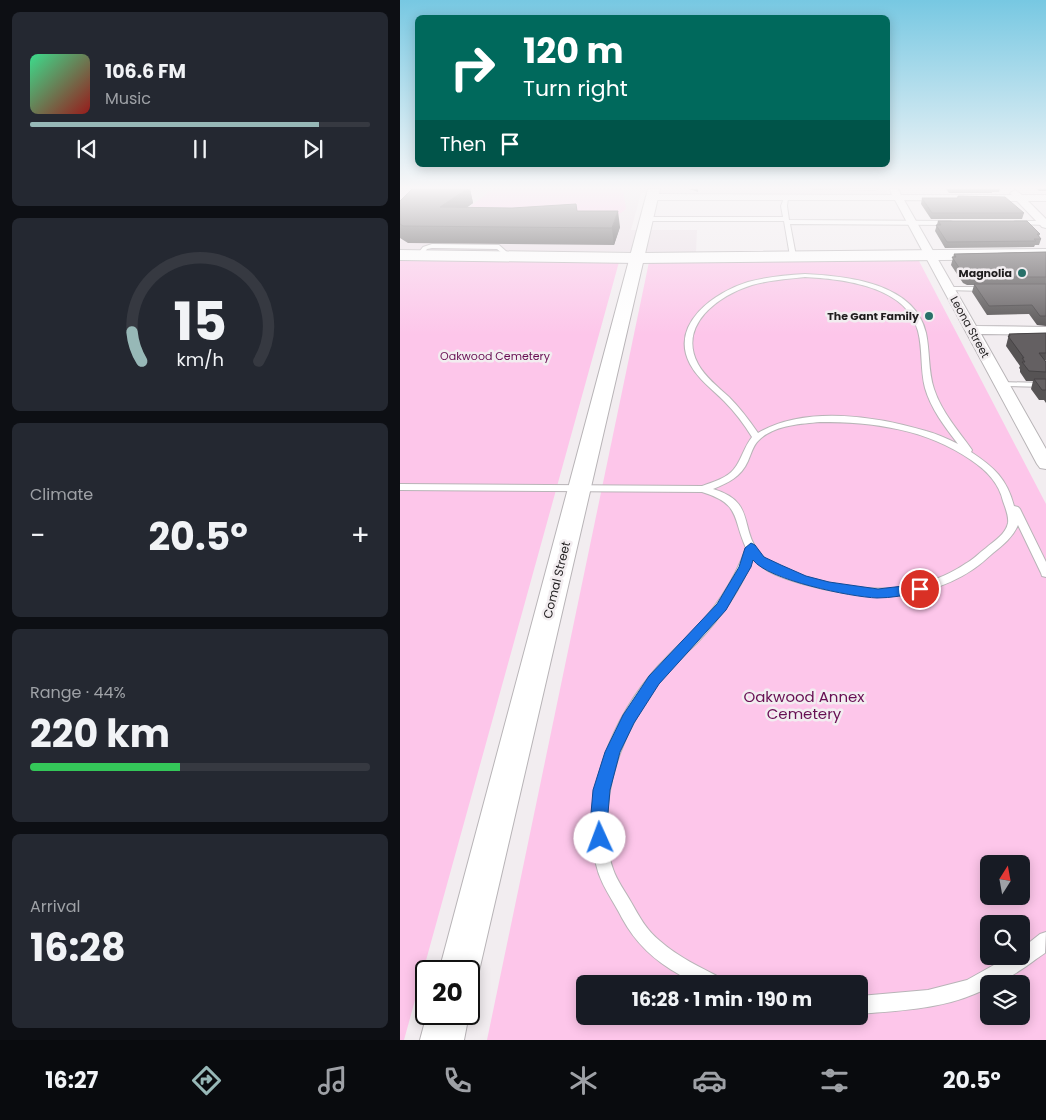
<!DOCTYPE html>
<meta charset="utf-8">
<style>
body{margin:0;font-family:Poppins,sans-serif;background:#242831;color:#f1f3f6;height:100vh;display:flex;flex-direction:column;font-size:19px;white-space:nowrap}
*{box-sizing:border-box;margin:0}
p{font-size:16px;color:#9ea1a6}
.icon{flex:none;width:28px;height:28px;fill:none;stroke:currentColor;stroke-width:2;stroke-linecap:round;stroke-linejoin:round}
.map{position:relative;flex:1;overflow:hidden}
.side{display:flex;flex-direction:column;gap:12px;padding:12px;background:#0d0f14;width:400px}
.side>*{flex:none}
.top-card{position:absolute;left:15px;top:15px;width:475px;height:152px;border-radius:8px;box-shadow:0 2px 12px #0003;background:#00695c;color:#fff;overflow:hidden}
.needle{width:32px;rotate:11deg}
.controls{position:absolute;left:580px;top:855px;display:grid;gap:10px}
.controls a{display:grid;place-items:center;width:50px;height:50px;border-radius:8px;background:#171b24;box-shadow:0 2px 12px #0003;font-size:25px}
.speed{position:absolute;left:15px;top:960px;display:flex;gap:10px;font-size:25px;font-weight:700;text-align:center}
.speed>*{display:grid;place-content:center;width:65px;height:65px;border-radius:50%;background:#171b24;box-shadow:0 2px 12px #0003;line-height:1}
.speed .limit{border:2px solid #111;border-radius:8px;background:#fff;color:#111}
.pin{position:absolute;display:grid;place-items:center;width:42px;height:42px;color:#fff;margin:-21px;border:2px solid #fff;border-radius:50%;box-shadow:0 1px 5px #0007}
.me{position:absolute;width:55px;margin:-28px;rotate:358deg;stroke-linejoin:round;filter:drop-shadow(0 0 4px #0008)}
.turn{display:flex;align-items:center;gap:18px;height:105px;padding:0 25px;font-size:22px}
.turn .icon{width:65px;height:65px;stroke-width:2.5}
.turn b{display:block;font-size:35px;line-height:42px}
.then{display:flex;align-items:center;height:48px;padding:0 25px;background:#0003;gap:10px;font-size:19px}
.big{font-size:38px;font-weight:700;line-height:1.1}
.side .card{flex:1;display:flex;flex-direction:column;justify-content:center;gap:8px;min-width:0;padding:0 18px;border-radius:8px;background:#242831}
.side .dial{align-items:center;gap:0}
.dial svg{height:130px;overflow:visible;fill:none;stroke:#363941;stroke-width:7;stroke-linecap:round;text-anchor:middle}
.dial text{fill:#f1f3f6;stroke:none}
.song{display:flex;align-items:center;gap:15px}
.cover{width:60px;height:60px;border-radius:8px;background:linear-gradient(135deg,hsl(150 70% 55%),hsl(0 70% 35%))}
.played{height:5px;border-radius:2px;background:linear-gradient(90deg,#97b8b7 85%,#363941 85%)}
.keys{display:flex;justify-content:space-around;direction:ltr}
.heat{display:flex;justify-content:space-between;align-items:center;font-size:28px;direction:ltr}
.charge{height:8px;border-radius:4px;background:linear-gradient(90deg,#34c759 44%,#363941 0)}
.trip{position:absolute;left:176px;top:975px;width:292px;height:50px;border-radius:8px;background:#171b24;box-shadow:0 2px 12px #0003;font-weight:700;line-height:50px;text-align:center}
.tabs{display:flex;height:80px;justify-content:space-around;align-items:center;background:#090b0e;color:#9ea1a6}
.tabs .icon{width:35px;height:35px}
.tabs .on{color:#97b8b7}
.tabs b{font-size:22px;color:#f1f3f6}
main{display:flex;flex:1;min-height:0}
.map>svg:first-child{display:block}
.built{fill:#eadee6}
.green{fill:#fdc6ea;fill-rule:evenodd}
.lines{fill:none;stroke-linecap:round;stroke-linejoin:round}
.service-casing{stroke:#b8b4b7;stroke-width:2}
.minor-casing{stroke:#b8b4b7;stroke-width:2}
.tertiary-casing{stroke:#b8b4b7;stroke-width:2}
.primary-casing{stroke:#b8b4b7;stroke-width:2}
.service{fill:#fff;fill-rule:evenodd}
.minor{fill:#fff;fill-rule:evenodd}
.tertiary{fill:#fff;fill-rule:evenodd}
.primary{fill:#fff;fill-rule:evenodd}
.wall{fill:#565354}
.shaded-wall{fill:#464345}
.building{fill:#646062;stroke:#464345}
.route{fill:#1a73e8;stroke:#114b97}
.poi-dot{fill:#287069;stroke:#f2edf0;stroke-width:2}
.labels{text-anchor:middle;stroke-width:5;stroke-linejoin:round;paint-order:stroke}
.far-poi-label{font-size:11px;font-weight:bold;fill:#1f1d1e;stroke:#f2edf0;text-anchor:end}
.far-street-label{font-size:11px;fill:#1f1d1e;stroke:#f2edf0}
.far-park-label{font-size:11px;fill:#670f53;stroke:#f2edf0}
.street-label{font-size:12px;fill:#1f1d1e;stroke:#f2edf0}
.near-park-label{font-size:15px;fill:#670f53;stroke:#f2edf0}
</style>
<main>
<section class="side">
<div class="card">
<div class="song"><i class="cover"></i><div><b>106.6 FM</b><p>Music</p></div></div>
<div class="played"></div>
<div class="keys"><svg class="icon" aria-label="previous" viewBox="0 0 24 24"><path d="M18 5L8 12l10 7zM5 5v14"/></svg><svg class="icon" aria-label="pause" viewBox="0 0 24 24"><path d="M8 5v14M16 5v14"/></svg><svg class="icon" aria-label="next" viewBox="0 0 24 24"><path d="M6 5l10 7-10 7zM19 5v14"/></svg></div>
</div>
<div class="card dial"><svg viewBox="0 0 100 80">
<path d="M14 69A42 42 0 1 1 86 69"/>
<path d="M14 69A42 42 0 0 1 8 51" stroke="#97b8b7"/>
<text x="50" y="56" font-size="32" font-weight="700">15</text>
<text x="50" y="72" font-size="11">km/h</text>
</svg></div>
<div class="card"><p>Climate</p>
<div class="heat"><a>−</a><b class="big">20.5°</b><a>+</a></div>
</div>
<div class="card"><p>Range · 44%</p><b class="big">220 km</b><div class="charge"></div></div>
<div class="card"><p>Arrival</p><b class="big">16:28</b></div>
</section>
<div class="map">
<svg width="646" height="1040" viewBox="0 0 646 1040">
<rect width="100%" height="100%" fill="#f2edf0"/>
<path class="built" d="M0 189H486L489 195 241 193 231 230H297L296 252 0 250Z"/>
<path class="green" d="M93 189H223L226 209 213 219H59L73 204Z
M0 261 219 262 4 1040H0Z
M519 261 646 504V1040H87L249 262ZM589 864H621V896H589ZM589 924H621V956H589ZM185 984H460V1016H185ZM589 984H621V1016H589Z"/>
<g class="lines">
<defs>
<path id="service" d="M413 189H477L475 190Z
M386 197 388 198 387 206 389 220 551 221 554 223 551 225 390 224 396 256 393 258 390 256 384 221H247L244 219 247 217H383L381 206 384 198Z
M615 221H646V225L613 224 612 223Z
M32 244 99 245 108 253 106 257H102V253L97 249 32 248 27 249 21 257H17L16 256 23 247Z
M405 274C447 276 515 283 526 333 530 352 528 371 534 389 542 413 558 430 572 450L571 452C594 467 607 479 614 506L618 507 620 509 646 562V577L642 576 641 573 618 525C613 537 603 545 593 553 586 559 580 565 572 570 521 604 460 600 403 584 386 579 364 573 353 558 341 590 320 619 297 643 283 656 269 669 258 684 227 727 206 775 207 828 207 841 208 856 213 869 217 881 225 891 231 902 239 916 246 930 260 941 278 957 300 967 321 978L324 984C315 984 305 985 297 984 292 983 285 978 280 975 255 961 236 944 222 918 213 900 200 884 196 864 179 795 213 716 259 665 268 655 278 646 288 636 314 611 333 583 346 548 332 517 341 504 302 492L0 490V484L302 486C313 482 327 478 334 469 341 461 344 447 352 437 344 424 335 412 324 401 312 389 298 379 290 364 269 324 315 292 348 282 367 277 386 275 405 274ZM405 277C443 279 507 286 518 331 523 350 520 369 525 388 531 409 545 427 558 444 548 439 537 434 526 431 476 416 405 405 358 433 349 420 340 408 329 397 318 387 305 377 298 364 277 325 319 295 352 285 370 280 387 279 405 277ZM420 422C474 422 526 429 571 460 586 470 599 483 603 501 605 507 609 516 608 523 606 534 594 541 586 548 579 553 573 560 565 564 525 591 476 593 431 583 409 578 377 572 361 555 338 528 357 502 313 489 328 483 341 477 348 461 351 454 353 446 358 441 373 425 400 424 420 422Z
M548 287H585L588 289 585 291 546 290V288Z
M599 382 646 383V387L602 386 598 384Z
M646 932 645 953C631 962 605 984 589 984V987C549 1009 504 1010 460 1014V996L528 990 567 980 610 956H621V949L640 934Z"/>
<path id="minor" d="M490 189H498L501 195H612L610 193 615 190 622 195H646V201H628L646 219V228L642 227 617 201 504 200 576 326 646 327V335L581 334 646 449V469L640 468 637 464 495 200H253L248 197 253 194 492 195Z"/>
<path id="tertiary" d="M248 189H260L79 971 73 985 69 987V971H39Z
M69 1013V1014L64 1040H20L27 1014Z"/>
<path id="primary" d="M646 249V259L238 263 0 260V250L238 253Z"/>
</defs>
<use href="#service" class="service-casing"/>
<use href="#minor" class="minor-casing"/>
<use href="#tertiary" class="tertiary-casing"/>
<use href="#primary" class="primary-casing"/>
<use href="#service" class="service"/>
<use href="#minor" class="minor"/>
<use href="#tertiary" class="tertiary"/>
<use href="#primary" class="primary"/>
</g>
<path class="wall" d="M12 189H70L73 203 66 208 177 211 220 227 214 245 8 243 0 238V201Z
M289 189H298V192Z
M546 189H600L599 192H592V193H549Z
M637 189H646V191H639Z
M558 196 624 213 622 219H531L521 204 522 198H557Z
M538 221 640 234 639 236 641 239 639 245H635L634 247 545 248 535 231Z
M646 252V326L637 325 629 314 587 315 572 292 574 285H567L563 283 551 265 554 254Z
M646 333V360L645 361 646 362V403L644 400H639L631 389 633 381H626L620 372V369L619 368 620 366 606 346 609 334Z"/>
<path class="shaded-wall" d="M67 189H70L73 203 44 224 40 207Z
M218 211 220 227 214 245 212 228Z"/>
<path class="building" d="M12 189H67L40 207 112 208 176 204 177 211H218L212 228 3 226 0 224V201Z
M558 196 605 197 624 213H532L522 198H558Z
M538 221H627L640 234H637L641 239H634L636 241 547 242 536 225H541Z
M646 252V277H569L564 275 552 257H556L554 254Z
M574 284H646V316H640L632 305 589 306Z
M646 333V353H639L646 362V372L629 371 622 362H625L622 358H624L608 336H610L609 334Z
M634 379H646V390H642Z"/>
<linearGradient id="sky" x2="0" y2="1"><stop stop-color="#77c8e2"/><stop offset="0.56" stop-color="#f9f7f8"/><stop offset="1" stop-color="#f9f7f8" stop-opacity="0"/></linearGradient>
<rect width="646" height="335" fill="url(#sky)"/>
<path class="route" d="M351 543 355 545 364 557 381 565 406 576 429 582 478 589 520 584 524 586 526 589 524 592 520 593C506 595 491 598 477 598 451 597 368 580 353 560L351 567 326 610 259 684 234 723 220 752 210 790 207 825 209 838 206 844 200 847 194 844 190 825 193 790 205 752 223 715 249 676 317 604 339 567 345 548Z"/>
<g class="poi-dot">
<circle cx="622" cy="273" r="5"/>
<circle cx="529" cy="316" r="5"/>
</g>
<g class="labels">
<g class="far-poi-label">
<text x="612" y="277">Magnolia</text>
<text x="519" y="320">The Gant Family</text>
</g>
<g class="far-street-label">
<text transform="translate(570 327) rotate(61)" y="4">Leona Street</text>
</g>
<g class="far-park-label">
<text x="95" y="360">Oakwood Cemetery</text>
</g>
<g class="street-label">
<text transform="translate(157 580) rotate(-76)" y="4">Comal Street</text>
</g>
<g class="near-park-label">
<text x="404" y="702">Oakwood Annex<tspan x="404" dy="17">Cemetery</tspan></text>
</g>
</g>
</svg>
<div class="controls">
<a><svg class="needle" viewBox="-14 -14 28 28"><path d="M0-13l5 13h-10z" fill="#e53935"/><path d="M0 13l5-13h-10z" fill="#9ea1a6"/></svg></a>
<a><svg class="icon" aria-label="search" viewBox="0 0 24 24"><circle cx="10" cy="10" r="6"/><path d="M15 15l6 6"/></svg></a>
<a><svg class="icon" aria-label="layers" viewBox="0 0 24 24"><path d="M12 4l9 5-9 5-9-5zM3 14l9 5 9-5"/></svg></a>
</div>
<div class="speed"><div class="limit">20</div></div>
<div class="pin" style="left:520px;top:589px;background:#d93025"><svg class="icon" aria-label="arrive" viewBox="0 0 24 24"><path d="M6 21V4h12l-3 4 3 4H6"/></svg></div>
<svg class="me" style="left:200px;top:838px" viewBox="-20 -20 40 40"><circle r="19" fill="#fff"/><path d="M0-13L10 11 0 6-10 11z" fill="#1a73e8"/></svg>
<div class="trip">16:28 · 1 min · 190 m</div>
<div class="top-card">
<div class="turn"><svg class="icon" aria-label="right" viewBox="0 0 24 24"><path d="M7 20v-9h11M14 6l5 5-5 5"/></svg><div><b>120 m</b>Turn right</div></div>
<div class="then">Then<svg class="icon" aria-label="arrive" viewBox="0 0 24 24"><path d="M6 21V4h12l-3 4 3 4H6"/></svg></div>
</div>
</div>
</main>
<nav class="tabs">
<b>16:27</b>
<svg class="icon on" aria-label="directions" viewBox="0 0 24 24"><path d="M12 3l9 9-9 9-9-9zM9 14v-3h6M13 9l2 2-2 2"/></svg>
<svg class="icon" aria-label="music" viewBox="0 0 24 24"><path d="M9 18V5l10-2v13"/><circle cx="6" cy="18" r="3"/><circle cx="16" cy="16" r="3"/></svg>
<svg class="icon" aria-label="phone" viewBox="0 0 24 24"><path d="M5 4h4l2 5-3 2q2 4 5 5l2-3 5 2v4C11 20 4 13 5 4z"/></svg>
<svg class="icon" aria-label="climate" viewBox="0 0 24 24"><path d="M12 3v18M4 7l16 10M4 17L20 7"/></svg>
<svg class="icon" aria-label="car" viewBox="0 0 24 24"><path d="M5 17H2v-5l4-1 3-4h7l3 4 3 1v5h-3M9 17h6M6 11h13"/><circle cx="7" cy="17" r="2"/><circle cx="17" cy="17" r="2"/></svg>
<svg class="icon" aria-label="filters" viewBox="0 0 24 24"><path d="M4 7h16M4 17h16"/><circle cx="9" cy="7" r="2"/><circle cx="15" cy="17" r="2"/></svg>
<b>20.5°</b>
</nav>
